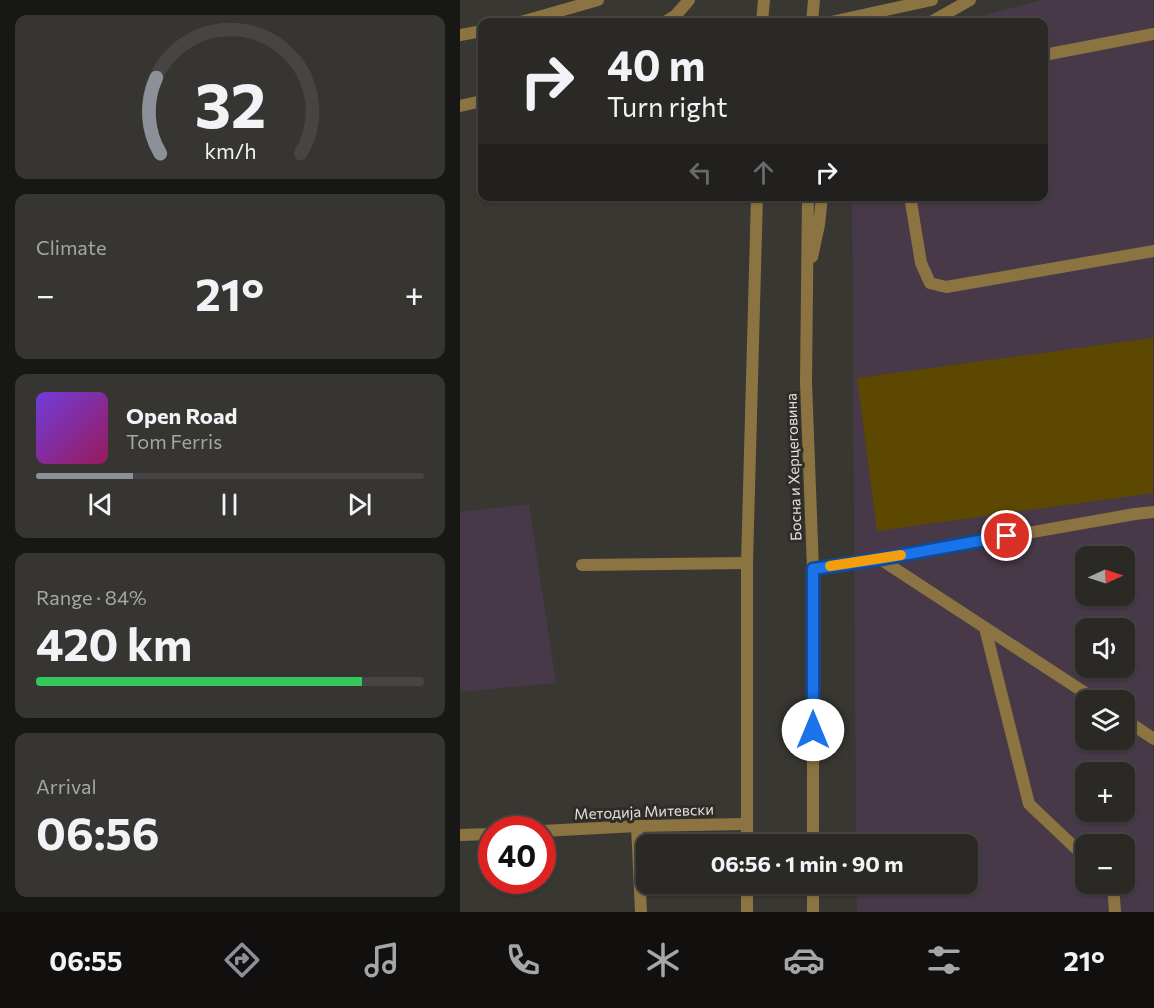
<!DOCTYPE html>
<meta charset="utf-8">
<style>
body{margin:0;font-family:Commissioner,sans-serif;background:#363532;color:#f1f3f6;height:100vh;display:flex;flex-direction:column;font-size:22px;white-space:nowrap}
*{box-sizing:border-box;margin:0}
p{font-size:20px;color:#a5a6a7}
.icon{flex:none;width:33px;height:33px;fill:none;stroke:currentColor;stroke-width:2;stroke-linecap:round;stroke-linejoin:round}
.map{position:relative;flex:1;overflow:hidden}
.side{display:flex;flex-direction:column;gap:15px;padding:15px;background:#171715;width:460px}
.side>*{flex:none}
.guide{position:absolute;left:18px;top:18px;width:570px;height:183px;border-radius:12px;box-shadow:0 2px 4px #0004,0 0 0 2px #464543;background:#2a2926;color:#f1f3f6;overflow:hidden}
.needle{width:39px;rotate:87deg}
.tools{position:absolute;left:615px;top:546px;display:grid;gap:12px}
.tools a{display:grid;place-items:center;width:60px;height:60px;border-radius:12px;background:#2a2926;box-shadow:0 2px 4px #0004,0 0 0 2px #464543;font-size:30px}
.speed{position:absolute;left:18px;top:816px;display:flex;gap:12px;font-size:30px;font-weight:700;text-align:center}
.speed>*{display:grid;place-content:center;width:78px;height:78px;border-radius:50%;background:#2a2926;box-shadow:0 2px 4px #0004,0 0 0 2px #464543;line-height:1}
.speed .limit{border:9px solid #d22;background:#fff;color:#111}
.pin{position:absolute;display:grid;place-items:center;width:51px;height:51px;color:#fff;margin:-26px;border:3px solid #fff;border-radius:50%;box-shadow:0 2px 6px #0007}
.me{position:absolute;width:66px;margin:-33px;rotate:0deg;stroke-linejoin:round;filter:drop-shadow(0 0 4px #0008)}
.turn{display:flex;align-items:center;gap:21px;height:126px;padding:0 30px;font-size:27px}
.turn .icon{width:78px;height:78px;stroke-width:2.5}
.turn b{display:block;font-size:42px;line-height:51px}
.lanes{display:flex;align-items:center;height:57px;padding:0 30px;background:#0003;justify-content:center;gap:30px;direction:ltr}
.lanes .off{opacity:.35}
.big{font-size:45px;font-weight:700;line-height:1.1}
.side .widget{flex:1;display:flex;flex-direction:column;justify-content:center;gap:9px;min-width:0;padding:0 21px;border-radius:12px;background:#363532}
.side .dial{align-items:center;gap:0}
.dial svg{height:156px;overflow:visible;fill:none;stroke:#464543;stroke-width:7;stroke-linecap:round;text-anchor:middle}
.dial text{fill:#f1f3f6;stroke:none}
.song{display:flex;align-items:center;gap:18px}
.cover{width:72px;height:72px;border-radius:9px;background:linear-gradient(135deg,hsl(260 70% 55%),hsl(330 70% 35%))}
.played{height:6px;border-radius:3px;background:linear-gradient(90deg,#8c9099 25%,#464543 25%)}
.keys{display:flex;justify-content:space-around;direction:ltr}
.heat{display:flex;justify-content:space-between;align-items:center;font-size:33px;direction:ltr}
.charge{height:9px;border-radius:4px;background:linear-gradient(90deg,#34c759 84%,#464543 0)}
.trip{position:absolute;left:176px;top:834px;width:342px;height:60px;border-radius:12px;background:#2a2926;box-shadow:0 2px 4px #0004,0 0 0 2px #464543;font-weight:700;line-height:60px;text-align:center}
.dock{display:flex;height:96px;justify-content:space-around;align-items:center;background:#11100f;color:#a5a6a7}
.dock .icon{width:42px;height:42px}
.dock .selected{color:#8c9099}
.dock b{font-size:27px;color:#f1f3f6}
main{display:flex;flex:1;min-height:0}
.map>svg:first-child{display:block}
.industrial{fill:#473947;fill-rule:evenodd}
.building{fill:#5c4800}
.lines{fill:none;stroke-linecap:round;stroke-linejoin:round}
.service{stroke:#8c7442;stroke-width:12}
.minor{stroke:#8c7442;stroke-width:12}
.tertiary{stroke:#8c7442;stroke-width:12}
.route-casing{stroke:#114b97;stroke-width:15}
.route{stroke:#1a73e8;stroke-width:10}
.slow{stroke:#f59e0b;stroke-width:10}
.labels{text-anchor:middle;stroke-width:6;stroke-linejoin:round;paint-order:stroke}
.street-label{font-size:15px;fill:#e1e0dd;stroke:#2e2d28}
</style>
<main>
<section class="side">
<div class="widget dial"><svg viewBox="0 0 100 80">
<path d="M14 69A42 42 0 1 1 86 69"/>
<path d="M14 69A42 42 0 0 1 12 30" stroke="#8c9099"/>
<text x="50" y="56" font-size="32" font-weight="700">32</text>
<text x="50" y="72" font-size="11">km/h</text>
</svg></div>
<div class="widget"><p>Climate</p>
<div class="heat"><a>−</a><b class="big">21°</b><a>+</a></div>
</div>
<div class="widget">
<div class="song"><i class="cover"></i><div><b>Open Road</b><p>Tom Ferris</p></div></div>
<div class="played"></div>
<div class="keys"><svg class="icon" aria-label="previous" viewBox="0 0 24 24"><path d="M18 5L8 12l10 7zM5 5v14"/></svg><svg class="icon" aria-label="pause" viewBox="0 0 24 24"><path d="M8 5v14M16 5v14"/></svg><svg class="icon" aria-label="next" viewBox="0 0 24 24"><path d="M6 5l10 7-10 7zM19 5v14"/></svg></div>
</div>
<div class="widget"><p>Range · 84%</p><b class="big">420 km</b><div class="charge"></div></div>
<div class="widget"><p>Arrival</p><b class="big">06:56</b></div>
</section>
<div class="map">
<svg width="694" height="912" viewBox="0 0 694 912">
<rect width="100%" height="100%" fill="#383732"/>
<path class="industrial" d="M582 0H693V912H397L396 884H507V844H396L392 197 584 196V22H498ZM626 556H664V596H626ZM626 628H664V668H626ZM626 700H664V740H626ZM626 772H664V812H626ZM626 844H664V884H626Z
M69 504 96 683 0 692V512Z"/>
<path class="building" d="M693 338V493L417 531 397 378Z"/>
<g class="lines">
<path class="service" d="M61 22 138 0
M0 35 22 31
M584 55 694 34
M450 196 461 263 470 283 486 287 694 251
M420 559 636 700
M122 565 287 563
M353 569 420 559 675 514 694 512
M525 628 569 804 626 858
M664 719 694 739
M177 826 181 912
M653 884 655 912"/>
<path class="minor" d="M82 831 177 826 287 824
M0 835 32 834"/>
<path class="tertiary" d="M205 22 216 15 229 0
M302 22 304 0
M352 22 354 0
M371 22 472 0
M471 22 510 0
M0 106 22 101
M348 196 346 382 353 569V844
M352 257 359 225 362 196
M287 844V563L297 196
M287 884V912
M353 912V884"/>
</g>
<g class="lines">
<defs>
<path id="route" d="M353 730V569L420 559 547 536"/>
</defs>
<use href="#route" class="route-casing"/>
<use href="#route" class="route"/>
<path class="slow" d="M370 566 441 555"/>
</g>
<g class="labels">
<g class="street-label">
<text transform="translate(334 467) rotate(-92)" y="5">Босна и Херцеговина</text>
<text transform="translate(184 812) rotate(-2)" y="5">Методија Митевски</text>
</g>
</g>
</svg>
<div class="tools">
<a><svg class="needle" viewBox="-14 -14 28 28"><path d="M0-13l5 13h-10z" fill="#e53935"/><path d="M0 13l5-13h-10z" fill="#a5a6a7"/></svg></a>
<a><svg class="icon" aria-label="sound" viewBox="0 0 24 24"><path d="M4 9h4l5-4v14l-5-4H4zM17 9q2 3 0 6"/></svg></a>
<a><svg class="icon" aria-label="layers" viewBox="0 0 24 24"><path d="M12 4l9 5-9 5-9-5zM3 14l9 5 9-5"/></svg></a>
<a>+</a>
<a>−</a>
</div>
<div class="speed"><div class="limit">40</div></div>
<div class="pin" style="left:547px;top:536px;background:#d93025"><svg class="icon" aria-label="arrive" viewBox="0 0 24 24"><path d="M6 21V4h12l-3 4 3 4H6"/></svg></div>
<svg class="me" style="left:353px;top:730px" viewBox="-20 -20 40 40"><circle r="19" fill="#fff"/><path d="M0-13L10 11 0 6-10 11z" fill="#1a73e8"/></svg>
<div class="trip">06:56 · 1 min · 90 m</div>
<div class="guide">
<div class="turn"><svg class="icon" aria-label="right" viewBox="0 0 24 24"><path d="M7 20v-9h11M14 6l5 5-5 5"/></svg><div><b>40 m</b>Turn right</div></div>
<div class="lanes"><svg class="icon off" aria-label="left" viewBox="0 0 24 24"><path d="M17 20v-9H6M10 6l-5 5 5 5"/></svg><svg class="icon off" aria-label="ahead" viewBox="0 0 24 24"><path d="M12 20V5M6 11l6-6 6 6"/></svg><svg class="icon" aria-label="right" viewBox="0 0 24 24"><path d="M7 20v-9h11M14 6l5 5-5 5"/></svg></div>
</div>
</div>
</main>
<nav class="dock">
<b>06:55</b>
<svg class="icon selected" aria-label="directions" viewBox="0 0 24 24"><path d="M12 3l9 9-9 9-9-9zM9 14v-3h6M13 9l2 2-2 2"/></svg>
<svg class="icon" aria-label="music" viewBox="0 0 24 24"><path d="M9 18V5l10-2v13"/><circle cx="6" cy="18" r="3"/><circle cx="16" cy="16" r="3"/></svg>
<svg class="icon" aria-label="phone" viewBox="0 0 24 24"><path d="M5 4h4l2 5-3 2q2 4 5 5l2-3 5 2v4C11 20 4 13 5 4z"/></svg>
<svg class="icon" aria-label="climate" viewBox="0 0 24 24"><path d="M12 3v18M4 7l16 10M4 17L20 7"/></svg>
<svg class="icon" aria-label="car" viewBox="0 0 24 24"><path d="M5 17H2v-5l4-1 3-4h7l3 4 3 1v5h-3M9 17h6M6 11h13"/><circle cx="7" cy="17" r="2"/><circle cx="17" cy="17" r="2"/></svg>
<svg class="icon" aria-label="filters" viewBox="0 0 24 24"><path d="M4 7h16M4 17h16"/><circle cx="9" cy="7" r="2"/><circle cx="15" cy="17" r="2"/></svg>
<b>21°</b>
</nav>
